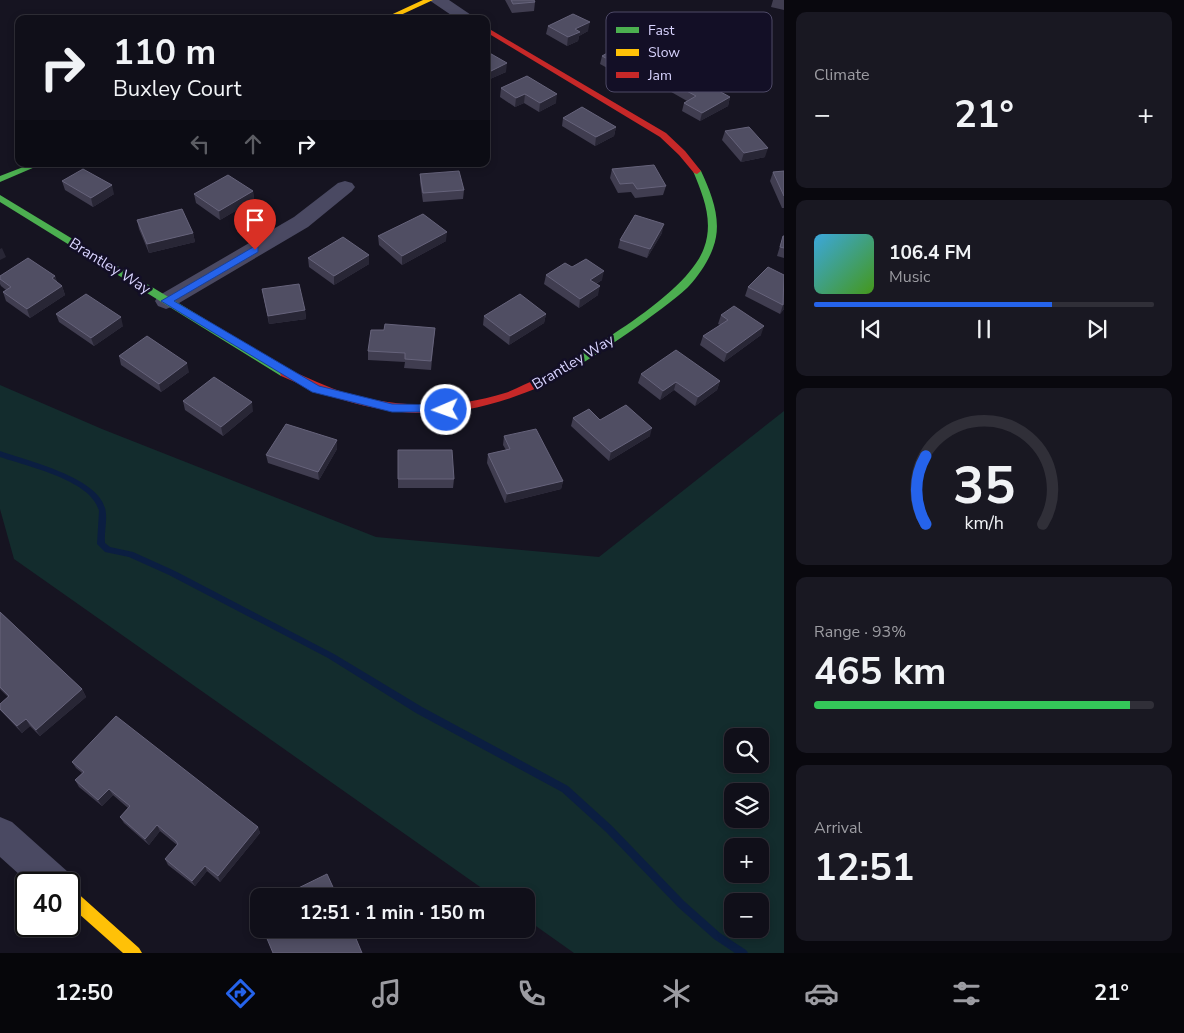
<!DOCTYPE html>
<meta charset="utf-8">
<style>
body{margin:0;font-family:"Nunito Sans",sans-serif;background:#191822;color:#f1f3f6;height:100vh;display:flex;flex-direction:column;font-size:19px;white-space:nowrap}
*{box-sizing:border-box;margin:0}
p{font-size:16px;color:#9c9ca2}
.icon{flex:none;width:28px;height:28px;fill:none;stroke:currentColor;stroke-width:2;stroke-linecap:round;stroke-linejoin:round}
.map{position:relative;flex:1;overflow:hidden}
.drawer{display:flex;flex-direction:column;gap:12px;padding:12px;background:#09080e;width:400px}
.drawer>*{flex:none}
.top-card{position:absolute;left:15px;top:15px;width:475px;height:152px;border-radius:10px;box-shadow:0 2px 8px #0003,0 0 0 1px #302f38;background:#100f19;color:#f1f3f6;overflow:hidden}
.buttons{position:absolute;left:724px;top:728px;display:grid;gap:10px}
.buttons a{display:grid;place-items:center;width:45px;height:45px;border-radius:10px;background:#100f19;box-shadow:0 2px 8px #0003,0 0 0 1px #302f38;font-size:25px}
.speed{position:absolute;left:15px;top:872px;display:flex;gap:10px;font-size:25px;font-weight:700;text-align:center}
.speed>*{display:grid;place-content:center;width:65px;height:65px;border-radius:50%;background:#100f19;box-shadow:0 2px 8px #0003,0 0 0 1px #302f38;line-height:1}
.speed .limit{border:2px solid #111;border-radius:8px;background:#fff;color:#111}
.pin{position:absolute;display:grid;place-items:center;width:42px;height:42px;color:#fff;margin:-51px -21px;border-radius:50% 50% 50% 0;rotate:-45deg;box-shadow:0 0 5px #0007}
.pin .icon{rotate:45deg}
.me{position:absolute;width:55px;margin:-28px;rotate:268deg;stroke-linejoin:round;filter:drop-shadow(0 0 4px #0008)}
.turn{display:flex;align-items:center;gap:18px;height:105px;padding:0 15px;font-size:22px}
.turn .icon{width:65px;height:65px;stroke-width:2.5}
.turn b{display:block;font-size:35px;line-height:42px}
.lanes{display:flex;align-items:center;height:48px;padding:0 15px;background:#0003;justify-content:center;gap:25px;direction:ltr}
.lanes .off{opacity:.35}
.big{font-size:38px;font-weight:700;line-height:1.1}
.drawer .widget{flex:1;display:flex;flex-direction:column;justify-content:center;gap:8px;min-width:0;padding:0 18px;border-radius:10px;background:#191822}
.drawer .dial{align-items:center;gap:0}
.dial svg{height:130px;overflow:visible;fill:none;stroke:#302f38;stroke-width:7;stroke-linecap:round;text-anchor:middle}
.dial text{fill:#f1f3f6;stroke:none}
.song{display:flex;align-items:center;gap:15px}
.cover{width:60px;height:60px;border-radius:8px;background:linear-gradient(135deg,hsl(200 70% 55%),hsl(100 70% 35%))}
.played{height:5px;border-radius:2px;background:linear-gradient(90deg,#2563eb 70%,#302f38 70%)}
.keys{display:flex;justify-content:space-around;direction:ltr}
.heat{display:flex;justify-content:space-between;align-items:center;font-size:28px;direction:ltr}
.charge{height:8px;border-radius:4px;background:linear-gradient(90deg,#34c759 93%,#302f38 0)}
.trip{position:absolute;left:250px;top:888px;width:285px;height:50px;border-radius:10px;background:#100f19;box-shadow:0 2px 8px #0003,0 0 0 1px #302f38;font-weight:700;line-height:50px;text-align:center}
.menu{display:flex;height:80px;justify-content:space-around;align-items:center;background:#06060a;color:#9c9ca2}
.menu .icon{width:35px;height:35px}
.menu .selected{color:#2563eb}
.menu b{font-size:22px;color:#f1f3f6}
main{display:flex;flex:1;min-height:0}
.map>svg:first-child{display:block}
.green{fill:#132c2d;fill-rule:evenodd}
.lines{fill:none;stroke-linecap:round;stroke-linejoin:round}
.stream{fill:#0b1e41;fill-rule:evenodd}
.street{fill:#4a4962;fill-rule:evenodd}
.fast{fill:#4caf50;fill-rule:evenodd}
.slow{fill:#ffc107;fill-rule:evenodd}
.jam{fill:#c62828;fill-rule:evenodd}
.wall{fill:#403d50}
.shaded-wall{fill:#282635}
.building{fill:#504e63;stroke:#66637b}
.route{fill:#2563eb;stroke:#184099}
.labels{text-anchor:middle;stroke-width:5;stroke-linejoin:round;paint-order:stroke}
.street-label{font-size:15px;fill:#d9d4ff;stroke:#130f26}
.key{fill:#130f26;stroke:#4e4a67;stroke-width:1}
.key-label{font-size:14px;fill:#d9d4ff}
</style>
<main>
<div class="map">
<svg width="784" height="953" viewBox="0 0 784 953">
<rect width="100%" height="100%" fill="#161421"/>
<path class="green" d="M0 385 102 429 376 537 599 557 784 411V953H574L526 919V896H493L14 559 0 509ZM732 736H760V764H732ZM732 791H760V819H732ZM732 846H760V874H732ZM732 901H760V929H732Z"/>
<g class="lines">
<path class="stream" d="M0 451C28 461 97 477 105 508 108 519 104 531 105 543L110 547 133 552 175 571 334 654 422 707 568 786 612 826 684 901 720 933 746 950 748 953H735L714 939 678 907 606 832 562 792 416 713 328 658 169 575 129 557 105 552 97 544 99 511C92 480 26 466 0 457Z"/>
<path class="street" d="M429 0H449L477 19H457Z
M345 181 352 183 355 187 352 191 308 227 174 306 166 309 158 306 155 301 158 296 294 217 338 183Z
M0 817 12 822 68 872 73 884 69 895V884H30L0 857Z"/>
<path class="fast" d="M31 164H42L0 182V176Z
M697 168 701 171C712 195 723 222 713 248 708 262 699 275 689 286 674 303 552 389 536 385L535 382 536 379C581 355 687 296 704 248 714 221 703 195 693 171Z
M0 195 289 370 290 373 289 376H281L0 202Z"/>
<path class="slow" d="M423 0H433L392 19H382Z
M69 888 74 890 139 948 142 953H123L69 905Z"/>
<path class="jam" d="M486 27 666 133 685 151 701 171 697 174 694 173 679 155 660 137 486 32Z
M285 369C307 376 327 388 349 394 400 408 454 409 505 393 517 389 528 382 540 378L545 382 544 385C446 428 377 419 281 376L280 373Z"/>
</g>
<path class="wall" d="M505 0H534L535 2 534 11 512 13Z
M773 0H784V10L771 7Z
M548 26 588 31 579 36 578 41 567 46 546 34Z
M486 51 506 72 490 79 486 77Z
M602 56 649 61 647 70 629 80 600 64Z
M527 76 556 103 539 112 524 103 515 107 500 97 501 88Z
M668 81 730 97 728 106 700 121 682 111 684 103 687 101 666 89Z
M563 118 616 127 614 136 595 146 562 126Z
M725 131 765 157 741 162 722 140Z
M612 169 666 186 663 195 635 198 631 192 618 193 610 178Z
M784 171V208H782L770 181 773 172Z
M420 174 464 190 463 199 423 202 420 182Z
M62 181 114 194 93 207 65 190Z
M253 191 254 200 220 220 196 203 194 194Z
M137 220 193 233 195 242 149 253 139 229Z
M662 233 647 258 618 248 620 240Z
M378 236 446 241 402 265 379 245Z
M783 236H784V258L777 256Z
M308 258 369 264 334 285 309 267Z
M572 267 602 280 596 284 598 295 579 308 544 284 546 275Z
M784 275V309L780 314 745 296 748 287Z
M0 276H55L57 282 62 286 65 295 30 318 6 301 3 292 6 290 1 286 0 284Z
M262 289 305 310 306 319 269 324Z
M56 314 123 326 94 346 59 322Z
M546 314 544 323 509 345 483 325 484 316Z
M721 315 761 335 724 362 700 345 703 336 720 325 718 324Z
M435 328 431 370 404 368 405 362 368 360V351L384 330Z
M119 356 189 372 161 392 121 365Z
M641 374 720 381 717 390 695 406 674 390 660 400 638 383Z
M183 401 253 411 223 436 185 410Z
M573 418 600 420 650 436 609 461 571 426Z
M504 436 563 481 561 489 505 503 487 463 488 454 506 450 503 445Z
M337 449 319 480 268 463 266 455Z
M398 450 454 479 453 488H398Z
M0 612 82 689 86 697 40 736 30 726 22 733 0 710V704L8 697 0 689Z
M72 762 258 827 260 833 220 882 207 871 195 886 168 865 165 859 177 845 160 831 149 845 124 823 120 817 128 808 113 795 102 806 79 787 75 780 82 773 76 768Z"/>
<path class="shaded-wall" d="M590 22 588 31 579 36 578 41 567 46 568 37 575 29Z
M649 61 647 70 629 80 630 71Z
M507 63 506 72 490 79 491 71Z
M525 94 524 103 515 107 516 98Z
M557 94 556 103 539 112 540 103Z
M730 97 728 106 700 121 702 113Z
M616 127 614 136 595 146 596 137Z
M768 148 765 157 741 162 744 153Z
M112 185 114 194 93 207 91 198Z
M253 191 254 200 220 220 219 211Z
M664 224 662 233 647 258 650 249Z
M447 232 446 241 402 265V256Z
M193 233 195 242 149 253 147 244Z
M2 248 6 257 0 260V249Z
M369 255V264L334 285V276Z
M604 271 602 280 588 288 590 280Z
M55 276 58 285 52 278Z
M62 286 65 295 30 318 27 309Z
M600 286 598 295 579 308 580 299Z
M784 304V309L780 314 783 305Z
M305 310 306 319 269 324 268 316Z
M546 314 544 323 509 345 510 336Z
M121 317 123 326 94 346 91 338Z
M764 326 761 335 724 362 727 353Z
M187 363 189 372 161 392 159 384Z
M720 381 717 390 695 406 698 397Z
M676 382 674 390 660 400 663 391Z
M252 402 253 411 223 436 221 427Z
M652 428 650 436 609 461 611 452Z
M337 440V449L319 480 318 472Z
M563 481 561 489 505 503 507 494Z
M82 689 86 697 40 736 36 730Z
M26 719 30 726 22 733 17 726Z
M109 789 113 795 102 806 98 800Z
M157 825 160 831 149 845 145 839Z
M258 827 260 833 220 882 218 876Z
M205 866 207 871 195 886 192 881Z"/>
<path class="building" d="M511 0H534L535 2 513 4Z
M573 14 590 22 575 29 580 32 568 37 548 26Z
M620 46 649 61 630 71 602 56Z
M486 51 507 63 491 71 486 68Z
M684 72 730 97 702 113 684 103 696 96 668 81Z
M527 76 557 94 540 103 525 94 516 98 501 88Z
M582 107 616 127 596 137 563 118Z
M749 127 768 148 744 153 725 131Z
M654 165 666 186 637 189 633 183 620 184 612 169Z
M83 169 112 185 91 198 62 181Z
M459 171 464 190 423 193 420 174Z
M784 171V196L773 172Z
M228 175 253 191 219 211 194 194Z
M182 209 193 233 147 244 137 220Z
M423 214 447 232 402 256 378 236Z
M635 215 664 224 650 249 620 240Z
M783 236H784V248L780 247Z
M343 237 369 255 334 276 308 258Z
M28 258 55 276 52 278 62 286 27 309 3 292 11 287 0 279V276Z
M586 259 604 271 590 280 600 286 580 299 546 275 565 263 572 267Z
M768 267 784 275 783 305 748 287Z
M299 284 305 310 268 316 262 289Z
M86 294 121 317 91 338 56 314Z
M520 294 546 314 510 336 484 316Z
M734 306 764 326 727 353 703 336 728 320 721 315Z
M385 324 435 328 431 361 405 359V353L368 351 371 330H384Z
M147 336 187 363 159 384 119 356Z
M676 350 720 381 698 397 676 382 663 391 641 374Z
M214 377 252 402 221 427 183 401Z
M626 405 652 428 611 452 573 418 589 409 600 420Z
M286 424 337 440 318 472 266 455Z
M536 429 563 481 507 494 488 454 510 449 504 436Z
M398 450H452L454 479H398Z
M0 612 82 689 36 730 26 719 17 726 0 709V704L9 696 0 687Z
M116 716 258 827 218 876 205 866 192 881 165 859 178 844 176 841 157 825 145 839 120 817 130 806 109 789 98 800 75 780 84 772 72 762Z
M327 874 337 896H282Z
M263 929H352L362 953H273Z"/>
<path class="route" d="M255 246 258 247V252L174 301 319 386 392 404 446 405 450 407V412H392L312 392 161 301Z"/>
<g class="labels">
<g class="street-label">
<text transform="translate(110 266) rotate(32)" y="5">Brantley Way</text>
<text transform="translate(573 362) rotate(-31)" y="5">Brantley Way</text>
</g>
</g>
<rect x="606" y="12" width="166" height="80" rx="8" class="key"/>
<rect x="616" y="27" width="23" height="6" fill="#4caf50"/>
<rect x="616" y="49" width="23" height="7" fill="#ffc107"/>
<rect x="616" y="72" width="23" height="6" fill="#c62828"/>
<g class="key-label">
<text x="648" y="35">Fast</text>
<text x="648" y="57">Slow</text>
<text x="648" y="80">Jam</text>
</g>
</svg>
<div class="buttons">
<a><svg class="icon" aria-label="search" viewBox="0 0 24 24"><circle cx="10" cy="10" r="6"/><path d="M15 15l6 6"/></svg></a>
<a><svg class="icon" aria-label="layers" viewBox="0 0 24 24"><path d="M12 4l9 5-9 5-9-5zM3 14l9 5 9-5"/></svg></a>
<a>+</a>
<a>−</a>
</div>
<div class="speed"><div class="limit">40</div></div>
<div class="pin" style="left:255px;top:250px;background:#d93025"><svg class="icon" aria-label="arrive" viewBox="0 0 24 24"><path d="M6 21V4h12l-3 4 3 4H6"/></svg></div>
<svg class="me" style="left:446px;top:410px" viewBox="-20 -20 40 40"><circle r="17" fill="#2563eb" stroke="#fff" stroke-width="3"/><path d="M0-11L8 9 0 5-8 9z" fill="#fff"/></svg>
<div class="trip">12:51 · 1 min · 150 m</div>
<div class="top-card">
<div class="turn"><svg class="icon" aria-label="right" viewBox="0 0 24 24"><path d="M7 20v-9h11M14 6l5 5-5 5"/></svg><div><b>110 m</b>Buxley Court</div></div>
<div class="lanes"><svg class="icon off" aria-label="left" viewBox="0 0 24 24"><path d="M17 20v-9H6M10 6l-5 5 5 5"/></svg><svg class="icon off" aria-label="ahead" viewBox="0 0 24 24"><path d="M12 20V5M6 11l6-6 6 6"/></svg><svg class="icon" aria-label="right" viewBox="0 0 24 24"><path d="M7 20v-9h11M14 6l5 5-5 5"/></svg></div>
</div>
</div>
<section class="drawer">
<div class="widget"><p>Climate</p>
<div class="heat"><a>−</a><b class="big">21°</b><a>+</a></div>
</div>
<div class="widget">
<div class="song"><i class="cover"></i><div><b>106.4 FM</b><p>Music</p></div></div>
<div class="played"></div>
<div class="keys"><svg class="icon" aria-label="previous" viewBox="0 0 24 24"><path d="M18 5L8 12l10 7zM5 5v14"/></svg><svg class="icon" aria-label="pause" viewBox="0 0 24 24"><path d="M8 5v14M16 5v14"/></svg><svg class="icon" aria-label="next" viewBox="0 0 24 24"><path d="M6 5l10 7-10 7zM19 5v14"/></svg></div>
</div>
<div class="widget dial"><svg viewBox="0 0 100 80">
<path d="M14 69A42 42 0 1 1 86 69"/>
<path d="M14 69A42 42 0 0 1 14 27" stroke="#2563eb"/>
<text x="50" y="56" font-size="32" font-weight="700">35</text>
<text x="50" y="72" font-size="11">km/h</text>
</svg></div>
<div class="widget"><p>Range · 93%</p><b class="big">465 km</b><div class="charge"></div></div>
<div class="widget"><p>Arrival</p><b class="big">12:51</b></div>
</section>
</main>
<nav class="menu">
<b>12:50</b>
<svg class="icon selected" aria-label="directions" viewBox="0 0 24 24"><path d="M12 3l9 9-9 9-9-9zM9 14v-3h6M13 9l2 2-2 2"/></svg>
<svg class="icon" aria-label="music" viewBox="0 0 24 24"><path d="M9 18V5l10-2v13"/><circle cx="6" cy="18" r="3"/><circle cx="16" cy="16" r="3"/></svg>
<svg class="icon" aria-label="phone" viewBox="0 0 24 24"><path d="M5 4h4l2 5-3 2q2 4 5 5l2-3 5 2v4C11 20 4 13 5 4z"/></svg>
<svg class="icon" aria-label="climate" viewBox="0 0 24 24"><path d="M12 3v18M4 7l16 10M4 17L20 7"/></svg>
<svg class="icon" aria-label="car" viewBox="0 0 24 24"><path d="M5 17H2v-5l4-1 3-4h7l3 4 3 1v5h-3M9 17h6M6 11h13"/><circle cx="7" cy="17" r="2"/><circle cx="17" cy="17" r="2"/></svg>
<svg class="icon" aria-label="filters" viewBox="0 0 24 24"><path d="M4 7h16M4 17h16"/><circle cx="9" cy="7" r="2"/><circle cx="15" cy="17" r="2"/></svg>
<b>21°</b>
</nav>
